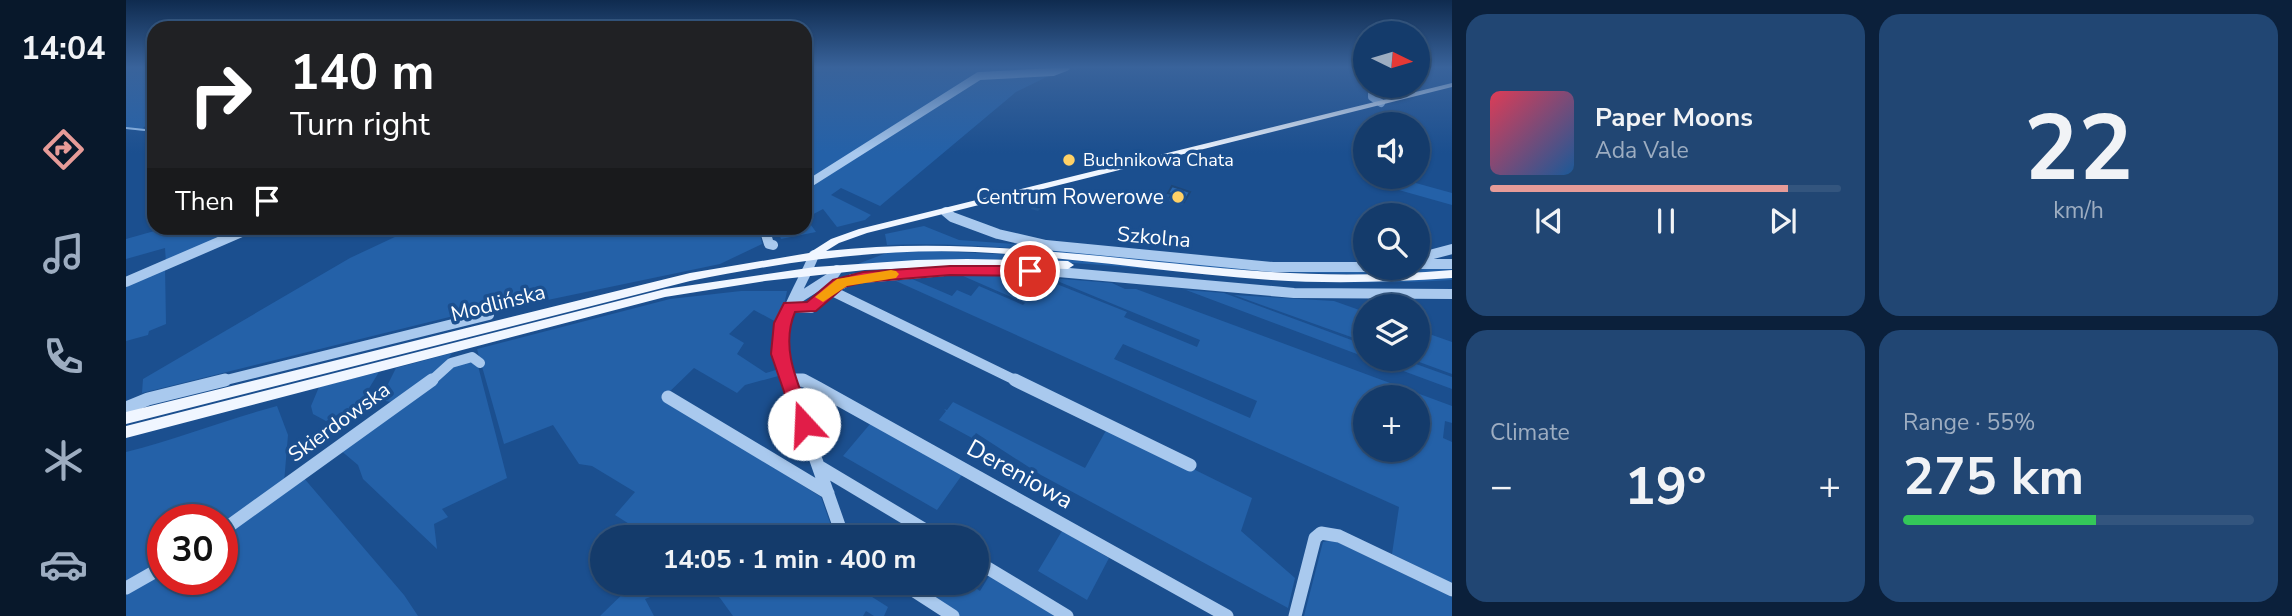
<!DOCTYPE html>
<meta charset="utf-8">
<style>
body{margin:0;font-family:"Nunito Sans",sans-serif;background:#214673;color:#f1f3f6;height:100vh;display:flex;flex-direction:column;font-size:26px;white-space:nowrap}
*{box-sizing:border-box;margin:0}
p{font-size:23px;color:#9dadc1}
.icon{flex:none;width:38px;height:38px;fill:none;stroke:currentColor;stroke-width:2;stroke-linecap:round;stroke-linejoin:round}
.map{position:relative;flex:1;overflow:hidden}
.drawer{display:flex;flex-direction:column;gap:14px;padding:14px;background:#0b203b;width:840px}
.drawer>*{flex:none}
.guide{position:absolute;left:21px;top:21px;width:665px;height:214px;border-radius:21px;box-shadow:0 2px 5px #0004,0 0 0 2px #33557e;background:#202124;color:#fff;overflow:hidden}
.needle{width:46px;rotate:95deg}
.fabs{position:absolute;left:1227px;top:21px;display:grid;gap:14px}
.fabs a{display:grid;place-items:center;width:77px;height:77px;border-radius:50%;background:#143b6b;box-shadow:0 2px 5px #0004,0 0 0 2px #33557e;font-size:35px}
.speed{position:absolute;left:21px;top:504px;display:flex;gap:14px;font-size:35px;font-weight:700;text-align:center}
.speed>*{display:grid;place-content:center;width:91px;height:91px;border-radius:50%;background:#143b6b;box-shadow:0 2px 5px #0004,0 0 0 2px #33557e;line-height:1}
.speed .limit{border:10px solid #d22;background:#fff;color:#111}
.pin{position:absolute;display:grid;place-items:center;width:60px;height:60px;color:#fff;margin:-30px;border:4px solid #fff;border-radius:50%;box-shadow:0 2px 7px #0007}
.me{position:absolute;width:77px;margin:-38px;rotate:340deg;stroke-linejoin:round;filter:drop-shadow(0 0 5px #0008)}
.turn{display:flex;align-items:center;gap:24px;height:147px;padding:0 28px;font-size:32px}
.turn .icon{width:91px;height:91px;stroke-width:2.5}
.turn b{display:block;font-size:49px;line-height:60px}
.then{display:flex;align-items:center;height:66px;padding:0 28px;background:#0003;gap:14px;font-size:26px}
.big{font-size:52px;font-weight:700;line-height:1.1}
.drawer .card{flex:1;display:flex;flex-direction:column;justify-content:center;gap:10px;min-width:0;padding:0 24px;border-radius:21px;background:#214673}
.drawer .dial{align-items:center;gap:0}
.dial b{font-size:91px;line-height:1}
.song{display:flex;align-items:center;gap:21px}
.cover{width:84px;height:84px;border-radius:10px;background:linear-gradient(135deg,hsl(350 70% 55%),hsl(210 70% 35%))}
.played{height:7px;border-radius:4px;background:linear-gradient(90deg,#e69b98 85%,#33557e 85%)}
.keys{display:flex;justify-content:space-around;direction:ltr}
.heat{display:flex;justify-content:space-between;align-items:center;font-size:38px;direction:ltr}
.charge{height:10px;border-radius:5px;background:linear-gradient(90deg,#34c759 55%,#33557e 0)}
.drawer .tiles{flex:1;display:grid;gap:14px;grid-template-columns:repeat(2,1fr)}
.trip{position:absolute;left:464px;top:525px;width:399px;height:70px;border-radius:35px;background:#143b6b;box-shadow:0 2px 5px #0004,0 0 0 2px #33557e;font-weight:700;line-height:70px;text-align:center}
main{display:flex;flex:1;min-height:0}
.tab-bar{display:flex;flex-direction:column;width:126px;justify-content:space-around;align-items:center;background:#08182b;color:#9dadc1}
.tab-bar .icon{width:49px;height:49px}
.tab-bar .on{color:#e69b98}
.tab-bar b{font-size:32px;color:#f1f3f6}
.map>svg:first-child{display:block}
.green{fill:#2461a8;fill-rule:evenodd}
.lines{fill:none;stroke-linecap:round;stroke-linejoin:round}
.stream{stroke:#9cc4f0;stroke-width:2}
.minor-far2{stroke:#a9c9ee;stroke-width:8}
.minor-far1{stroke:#a9c9ee;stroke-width:10}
.minor{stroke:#a9c9ee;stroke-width:13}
.major{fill:#f0f6ff;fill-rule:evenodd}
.wall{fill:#245895}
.building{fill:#2a66ad;stroke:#1d4779;stroke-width:2}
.route{fill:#e11d48;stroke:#92132f;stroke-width:2}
.slow{fill:#f59e0b}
.poi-dot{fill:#ffd166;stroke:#1b4f8f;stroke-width:2.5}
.labels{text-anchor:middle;stroke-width:7;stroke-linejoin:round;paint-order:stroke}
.far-poi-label{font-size:18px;fill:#fff;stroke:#1b4f8f;text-anchor:start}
.poi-label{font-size:21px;fill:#fff;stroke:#1b4f8f;text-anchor:end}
.street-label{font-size:21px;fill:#fff;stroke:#1b4f8f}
.near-street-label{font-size:24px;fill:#fff;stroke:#1b4f8f}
</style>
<main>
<nav class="tab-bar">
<b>14:04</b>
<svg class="icon on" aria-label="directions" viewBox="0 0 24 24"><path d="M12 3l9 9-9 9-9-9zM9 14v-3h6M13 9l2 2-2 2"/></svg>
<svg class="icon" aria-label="music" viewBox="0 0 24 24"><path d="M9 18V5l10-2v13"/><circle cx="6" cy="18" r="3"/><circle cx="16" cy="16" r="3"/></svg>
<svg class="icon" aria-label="phone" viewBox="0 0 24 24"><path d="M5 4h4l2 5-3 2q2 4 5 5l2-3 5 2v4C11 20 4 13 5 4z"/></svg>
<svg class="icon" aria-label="climate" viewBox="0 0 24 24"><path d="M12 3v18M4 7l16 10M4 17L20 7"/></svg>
<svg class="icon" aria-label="car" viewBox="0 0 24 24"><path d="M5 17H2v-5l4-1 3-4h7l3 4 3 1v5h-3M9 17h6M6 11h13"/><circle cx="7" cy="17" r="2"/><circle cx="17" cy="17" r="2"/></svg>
</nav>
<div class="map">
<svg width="1326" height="616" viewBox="0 0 1326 616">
<rect width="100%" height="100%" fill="#1b4f8f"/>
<path class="green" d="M28 67V118L17 128 28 132 0 129V68Z
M679 67H953L950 70 941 67 890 92 754 206 715 188 705 195 745 215 739 220 711 227 697 209 680 218 690 232 655 239 651 228H679Z
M1258 177H1268L1326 193V205L1255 185Z
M798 226 833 240 888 244 889 242 1232 270 1326 266V271C1238 276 1152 274 1065 266 963 257 863 241 761 245L759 234Z
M39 228H112V231L40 263 39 248 0 259V239Z
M288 228H633L636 244 594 264 374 310 368 306 16 393 17 379 224 258Z
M808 251 890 255 1126 277H1326V280C1191 289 1065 270 932 262 864 258 797 261 729 265L763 252Z
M39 267 40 324 23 331 22 335 0 341V283Z
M868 275 913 277 1001 312 998 317 1071 347 1074 340 924 278 986 283 999 289H1010L1326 406V423L1319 421 1317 438 1326 442V583L1266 554 1273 507 770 281 786 279 826 296 831 290 845 296 853 286 897 305 899 303 837 276ZM997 344 1131 401 1124 418 988 359ZM1239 397H1292V450H1239Z
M1060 290 1098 293 1239 345V357Z
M615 291H661L654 324 628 310 603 334 618 343 611 354 640 373 653 369 656 375 619 385 611 393 568 368 537 398 695 497 709 537H524L489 515 509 492 466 466 453 464 427 425 378 444 351 349 544 299Z
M1108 295 1208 301 1239 312V342Z
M1292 330 1326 342V374L1285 359H1292Z
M326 353 317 367 271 403 254 400 270 368Z
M1245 359H1276L1326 377V389Z
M332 361 351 362 381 478 316 509 322 517 308 524 311 549 237 479 232 465 213 449Z
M253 372 234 403 200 421 187 414 185 406 193 387Z
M827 402 959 468 982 427 1126 498 1115 531 1169 578 1162 608 915 475 850 433 846 438 813 420 820 411 818 409 821 410Z
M151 406 162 435 158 483 96 528V520H37V564L0 586V452C51 439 99 420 151 406Z
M744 424 836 475 811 510 717 456Z
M177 477 278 595 292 616H0V590L37 569V579H96V533Z
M936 531 983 558 961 600 912 571Z
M1207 540 1326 597V616H1178L1197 542Z
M865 573 936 616H832L782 583H842L854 591Z
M508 583H551L540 591 519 599 528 616H474Z
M576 583H724L762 607 758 616H748L740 611 737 616H607L594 598Z"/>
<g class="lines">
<path class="stream" d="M0 128 28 131"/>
<path class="minor-far2" d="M1246 86V97L1255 103
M679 186 853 76 927 72 940 67"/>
<path class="minor-far1" d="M820 212 826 217 872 234 920 245 1147 267H1239
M638 228 643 244 647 245
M1292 258 1326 249
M1292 264H1326
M0 282 125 228
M704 290 893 382
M668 301 707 276 711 270
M664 307 685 308 704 290 726 279 830 270 932 272 1168 293 1326 294
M661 380 680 382
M92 382 363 315
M304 382 325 363 346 357 354 363
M663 382C660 373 655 364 653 355 649 323 677 284 688 255"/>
<path class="minor" d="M661 380H677L692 388 1101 616
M662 380 717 537
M889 380 1064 465
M542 397 702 493
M0 408 22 399 99 380
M694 467 811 537
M96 531 306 380
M850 561 941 616
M776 583 827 616
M0 588 37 567
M1169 616 1189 538 1195 533 1213 536 1326 590"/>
<path class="major" d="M1326 83V87L741 233 713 243 700 251C850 234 997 262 1145 272 1206 276 1266 275 1326 270V278C1266 282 1206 284 1145 280 1046 273 948 257 849 252 753 248 658 262 564 281L0 424V412L564 273 683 253 705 239 733 229Z
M841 259 942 261 948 265 942 269 841 266 739 270 639 281 539 297 0 438V426L539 289 689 267 790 260Z"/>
</g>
<path class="wall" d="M1042 193 1062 196 1056 205 1043 201 1044 198 1040 196Z
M920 202 912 211 905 209 906 205Z"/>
<path class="building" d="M1046 186 1064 192 1058 202 1044 197 1046 194 1042 193Z
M914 196 921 198 913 207 906 205Z"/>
<linearGradient id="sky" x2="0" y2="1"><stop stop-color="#0f2b4f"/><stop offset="0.44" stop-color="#39639b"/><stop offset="1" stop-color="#39639b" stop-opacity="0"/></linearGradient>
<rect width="1326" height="153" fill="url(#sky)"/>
<path class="route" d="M824 266H904L911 271 904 276 824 275 738 282 718 287 690 311 669 312C653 350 674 387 687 424L684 429 678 431 671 429 645 354 648 323 658 303 681 302 707 280 737 272Z"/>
<path class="slow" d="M765 270 770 271 773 274 770 278 721 286 697 302 689 297 711 279Z"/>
<g class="poi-dot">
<circle cx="943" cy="160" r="7"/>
<circle cx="1052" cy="197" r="7"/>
</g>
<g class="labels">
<g class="far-poi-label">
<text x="957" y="166">Buchnikowa Chata</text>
</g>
<g class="poi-label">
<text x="1038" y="204">Centrum Rowerowe</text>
</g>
<g class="street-label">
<text transform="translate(1028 237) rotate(5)" y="7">Szkolna</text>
<text transform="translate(372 303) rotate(-14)" y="7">Modlińska</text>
<text transform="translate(213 422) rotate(-36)" y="7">Skierdowska</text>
</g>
<g class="near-street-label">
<text transform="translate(894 474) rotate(29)" y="8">Dereniowa</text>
</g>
</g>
</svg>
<div class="fabs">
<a><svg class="needle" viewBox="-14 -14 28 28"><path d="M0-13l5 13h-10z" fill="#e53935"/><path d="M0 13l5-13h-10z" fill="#9dadc1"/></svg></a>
<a><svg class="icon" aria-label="sound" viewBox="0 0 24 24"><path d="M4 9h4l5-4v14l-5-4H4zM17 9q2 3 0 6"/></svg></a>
<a><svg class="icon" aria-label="search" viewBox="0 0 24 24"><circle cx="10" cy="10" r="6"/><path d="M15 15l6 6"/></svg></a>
<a><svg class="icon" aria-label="layers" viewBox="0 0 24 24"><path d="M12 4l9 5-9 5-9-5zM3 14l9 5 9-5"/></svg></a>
<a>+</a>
</div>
<div class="speed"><div class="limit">30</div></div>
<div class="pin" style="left:904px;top:271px;background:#d93025"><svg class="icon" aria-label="arrive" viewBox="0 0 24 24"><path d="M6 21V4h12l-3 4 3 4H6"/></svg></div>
<svg class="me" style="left:678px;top:424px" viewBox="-20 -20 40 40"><circle r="19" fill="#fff"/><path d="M0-13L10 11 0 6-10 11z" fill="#e11d48"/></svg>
<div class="trip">14:05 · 1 min · 400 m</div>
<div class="guide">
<div class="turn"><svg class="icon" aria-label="right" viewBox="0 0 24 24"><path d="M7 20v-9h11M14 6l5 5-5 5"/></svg><div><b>140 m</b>Turn right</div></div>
<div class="then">Then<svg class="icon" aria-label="arrive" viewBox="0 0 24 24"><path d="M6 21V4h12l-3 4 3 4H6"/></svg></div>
</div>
</div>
<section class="drawer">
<div class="tiles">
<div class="card">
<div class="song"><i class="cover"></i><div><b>Paper Moons</b><p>Ada Vale</p></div></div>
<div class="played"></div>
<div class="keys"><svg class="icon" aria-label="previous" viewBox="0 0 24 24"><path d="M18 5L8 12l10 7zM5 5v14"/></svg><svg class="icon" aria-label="pause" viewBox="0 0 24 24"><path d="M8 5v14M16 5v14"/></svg><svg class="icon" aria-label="next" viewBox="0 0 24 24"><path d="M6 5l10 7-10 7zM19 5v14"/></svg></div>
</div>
<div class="card dial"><b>22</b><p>km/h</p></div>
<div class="card"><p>Climate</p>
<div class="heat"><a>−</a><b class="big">19°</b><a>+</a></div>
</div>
<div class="card"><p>Range · 55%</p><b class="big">275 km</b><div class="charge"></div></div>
</div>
</section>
</main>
